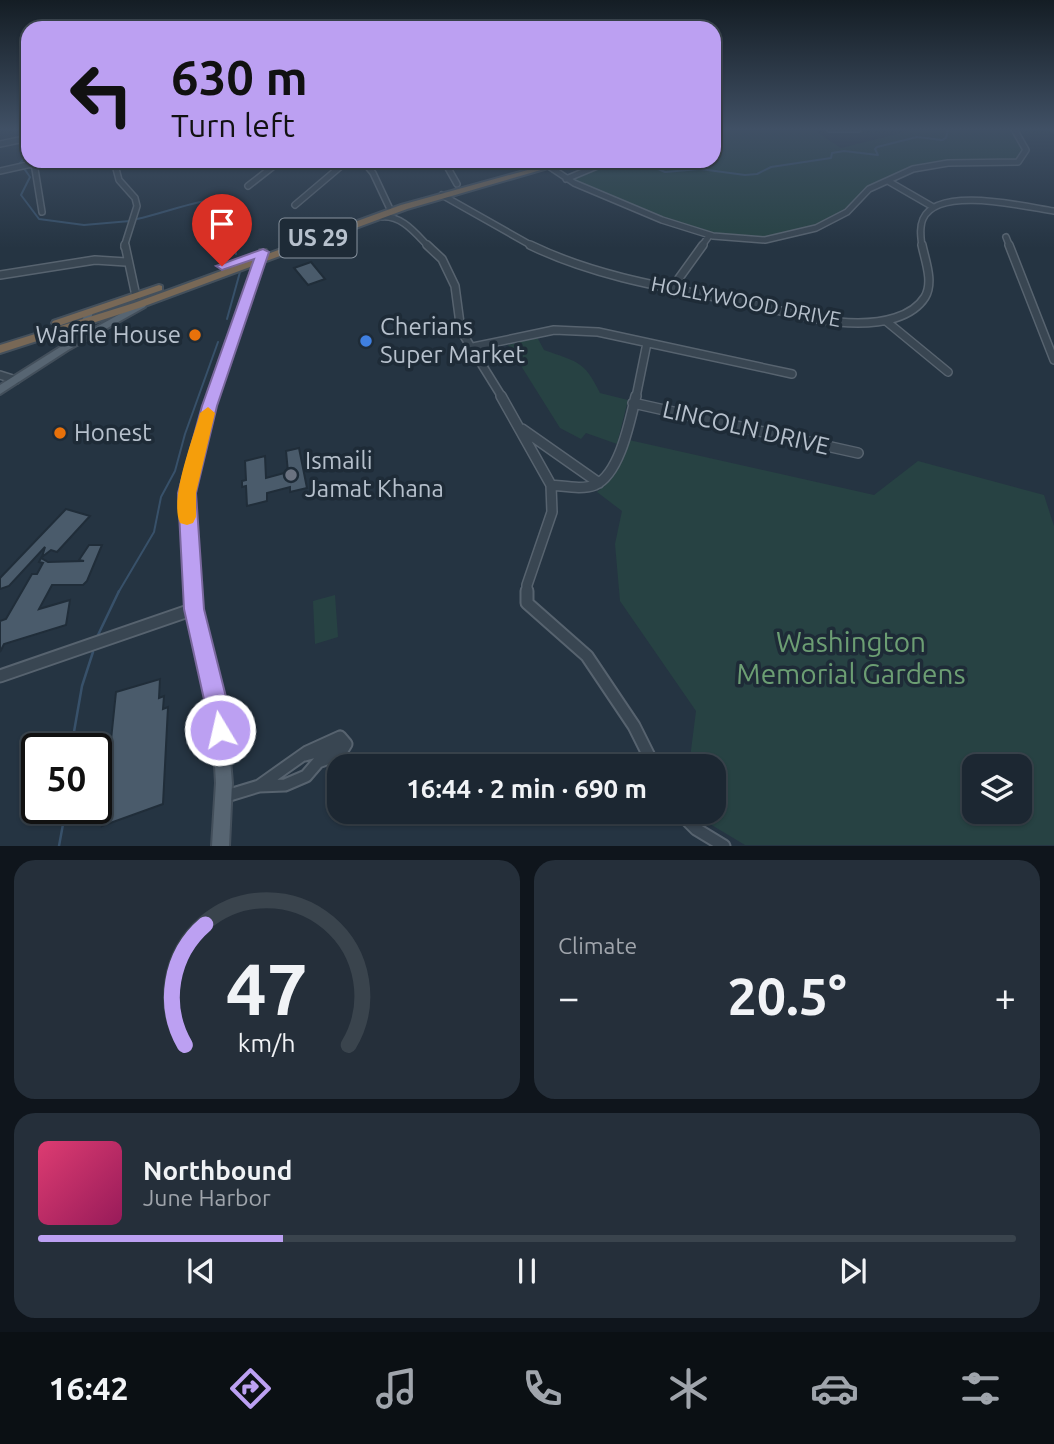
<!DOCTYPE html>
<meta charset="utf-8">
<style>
body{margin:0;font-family:Ubuntu,sans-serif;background:#252f3a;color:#f1f3f6;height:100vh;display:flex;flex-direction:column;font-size:26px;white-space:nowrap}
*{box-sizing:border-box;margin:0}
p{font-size:23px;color:#a0a5ac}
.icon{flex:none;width:38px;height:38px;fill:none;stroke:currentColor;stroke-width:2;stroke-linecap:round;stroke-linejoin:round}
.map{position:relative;height:846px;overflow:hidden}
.details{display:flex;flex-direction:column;gap:14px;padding:14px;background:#0f151c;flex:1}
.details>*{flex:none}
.top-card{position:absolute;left:21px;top:21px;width:700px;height:147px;border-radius:21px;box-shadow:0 2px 5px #0004,0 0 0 2px #3a444d;background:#bca0f2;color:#111;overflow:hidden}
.buttons{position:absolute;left:962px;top:754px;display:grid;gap:14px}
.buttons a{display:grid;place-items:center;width:70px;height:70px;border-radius:14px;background:#1c2732;box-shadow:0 2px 5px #0004,0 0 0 2px #3a444d;font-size:35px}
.speed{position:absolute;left:21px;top:733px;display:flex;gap:14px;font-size:35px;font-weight:700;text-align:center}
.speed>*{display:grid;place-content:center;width:91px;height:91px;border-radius:50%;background:#1c2732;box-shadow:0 2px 5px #0004,0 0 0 2px #3a444d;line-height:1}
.speed .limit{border:4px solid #111;border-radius:10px;background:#fff;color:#111}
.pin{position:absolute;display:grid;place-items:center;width:60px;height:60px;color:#fff;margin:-72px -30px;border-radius:50% 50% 50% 0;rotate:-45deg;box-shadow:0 0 7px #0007}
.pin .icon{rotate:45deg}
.me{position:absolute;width:77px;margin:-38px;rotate:351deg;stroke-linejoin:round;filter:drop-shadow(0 0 5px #0008)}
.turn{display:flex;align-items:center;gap:24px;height:147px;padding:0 35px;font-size:32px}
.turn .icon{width:91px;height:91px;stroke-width:2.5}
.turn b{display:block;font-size:49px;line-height:60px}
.big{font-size:52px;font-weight:700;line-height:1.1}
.details .tile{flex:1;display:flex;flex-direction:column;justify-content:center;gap:10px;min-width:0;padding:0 24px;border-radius:21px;background:#252f3a}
.details .dial{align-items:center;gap:0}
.dial svg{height:182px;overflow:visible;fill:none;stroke:#3a444d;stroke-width:7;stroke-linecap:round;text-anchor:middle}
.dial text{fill:#f1f3f6;stroke:none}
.song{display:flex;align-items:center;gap:21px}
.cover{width:84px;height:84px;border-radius:10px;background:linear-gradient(135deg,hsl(340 70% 55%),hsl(330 70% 35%))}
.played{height:7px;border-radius:4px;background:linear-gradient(90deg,#bca0f2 25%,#3a444d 25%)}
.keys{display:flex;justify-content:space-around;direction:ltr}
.heat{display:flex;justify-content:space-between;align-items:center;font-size:38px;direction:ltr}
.details .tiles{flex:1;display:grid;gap:14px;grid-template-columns:1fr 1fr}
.tile:last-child{grid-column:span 2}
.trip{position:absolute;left:327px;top:754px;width:399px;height:70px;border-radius:21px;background:#1c2732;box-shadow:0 2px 5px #0004,0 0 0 2px #3a444d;font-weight:700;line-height:70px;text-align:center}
.dock{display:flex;height:112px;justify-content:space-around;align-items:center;background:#0b1014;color:#a0a5ac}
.dock .icon{width:49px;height:49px}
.dock .current{color:#bca0f2}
.dock b{font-size:32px;color:#f1f3f6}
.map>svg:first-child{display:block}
.green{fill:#274243;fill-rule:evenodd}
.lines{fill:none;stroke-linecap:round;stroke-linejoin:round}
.stream-far1{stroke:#38516a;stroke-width:2}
.stream{stroke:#38516a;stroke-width:2.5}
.building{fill:#4a5b6b;stroke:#202d39;stroke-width:2}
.minor-far3-casing{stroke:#57636f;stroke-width:8}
.minor-far2-casing{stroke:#57636f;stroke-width:10}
.minor-far1-casing{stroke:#57636f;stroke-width:12}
.minor-casing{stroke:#57636f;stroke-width:15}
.major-casing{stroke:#434f5b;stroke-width:4}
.highway-casing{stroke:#44505c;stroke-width:4}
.minor-far3{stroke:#394652;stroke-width:5}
.minor-far2{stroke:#394652;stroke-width:7}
.minor-far1{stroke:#394652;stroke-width:9}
.minor{stroke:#394652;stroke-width:11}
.major{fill:#576572;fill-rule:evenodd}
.highway{fill:#786856;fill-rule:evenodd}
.route{fill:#bca0f2;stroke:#7a689d;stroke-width:2}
.slow{fill:#f59e0b}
.food-dot{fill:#e8710a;stroke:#1e2b37;stroke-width:2.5}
.shop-dot{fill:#3f7fe0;stroke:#1e2b37;stroke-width:2.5}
.worship-dot{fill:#6b7280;stroke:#1e2b37;stroke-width:2.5}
.labels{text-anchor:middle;stroke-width:7;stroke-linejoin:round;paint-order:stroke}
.far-street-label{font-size:21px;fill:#b6c0cc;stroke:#1e2b37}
.shield{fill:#1e2b37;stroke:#88939f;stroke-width:2}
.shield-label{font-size:23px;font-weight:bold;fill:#b6c0cc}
.poi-label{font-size:24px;fill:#b6c0cc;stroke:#1e2b37;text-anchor:start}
.street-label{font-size:24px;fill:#b6c0cc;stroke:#1e2b37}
.near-park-label{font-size:28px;fill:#6c9e73;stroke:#1e2b37}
</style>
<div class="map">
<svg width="1054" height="846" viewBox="0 0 1054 846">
<rect width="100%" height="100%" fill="#253442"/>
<path class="green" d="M714 129H812L841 148 917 129H1016L1027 156 1013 165 938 167 909 173 873 185 850 212 805 234 754 242 707 234 658 220 569 179 618 161H714Z
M537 337 544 350C577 362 584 360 600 393L628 400 617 444 586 433 581 439 560 428 508 345Z
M629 440 874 495 918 461 1044 495 1054 526V845H745L690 812H714V766H689L696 711 620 601 615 544 622 511 597 492 614 476ZM975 766H1020V812H975Z
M335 595 338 637 315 644 313 601Z"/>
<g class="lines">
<path class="stream-far1" d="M966 129H985
M640 161 665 172 700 169 745 175 757 174 771 167 831 158 832 153 844 151 878 155 875 149 877 147 917 137 942 140 946 138 948 129
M20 163 28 154
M23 167 30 177 21 195 39 219 84 225 130 221
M137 219C168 212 201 198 232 198L239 208 234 242 236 254
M227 319 240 272
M118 593 154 532 161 497 175 471 185 434 218 342"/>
<path class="stream" d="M98 635 119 591
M71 749 82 686 93 652
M59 846 66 808"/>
</g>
<path class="building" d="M311 262 325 279 308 285 294 268Z
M299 448 307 488 290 492V487L267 493V501L247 506 246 486 242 487V481L246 480 245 461 265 456 266 478 288 472 286 451Z
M66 509 90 516 57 552 51 550 42 557 45 547 9 586 0 589V578Z
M89 545H102L87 581 83 585H52L39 609 70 600 66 625 4 644 0 652V621L6 619 32 574H37L43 563 39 562 41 558 48 562 84 561 79 560Z
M160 679 159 698 164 696 163 709 168 707 163 804 102 826 116 692Z"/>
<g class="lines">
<defs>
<path id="minor-far3" d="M830 129H858
M0 144 24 139
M114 161 119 180 135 198 137 206 124 247
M201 161 198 166H206L211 161
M363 161 373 173 389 207
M444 161 457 184
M541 161 574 183 662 220 713 236 765 240 816 228 847 212 869 189 913 169 948 163 1018 162 1026 150 1014 129
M34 163 42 212
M0 171 45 161
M566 179 609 161
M888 181 933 207
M248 186 280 161
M442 195 534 247
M295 205 347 161
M381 217C402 215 415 233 429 247
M1006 237 1010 247
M701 247 709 236
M922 247C921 238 919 228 923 219 938 185 1026 207 1054 211"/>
<path id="minor-far2" d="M125 245 136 296
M427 245 442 259 455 286 461 331 502 397
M530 245C598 278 674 289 747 303 784 311 820 323 858 323 881 323 912 318 925 297 934 282 925 260 922 245
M1009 245 1054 360
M0 275 95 260 126 262
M672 288 703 245
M886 321 948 372
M473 347 554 330 598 332 792 374
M0 375 16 380
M636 397 647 343"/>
<path id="minor-far1" d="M501 396 551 485 552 512 527 585V593
M633 403 858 453
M522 429 599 483
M551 485C565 486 582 490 595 485 620 474 630 420 636 396"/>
<path id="minor" d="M527 591V603L587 656 634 726 654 766
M0 676 194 609
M305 755 346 744
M259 786 307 752 340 737 346 744
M223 797 259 786 285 785 306 776 318 762 340 754 346 744
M679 812 696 829 724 846"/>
<path id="major" d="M1050 129H1054V132Z
M260 250H266L267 252 214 406 193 493 201 609 226 713 232 783 229 846H212L216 783 212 713 187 609 181 493 204 406Z
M142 302 146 305 145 307 68 350 0 394V385L65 344 82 321 86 310H92L93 312 90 322 80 336Z"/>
<path id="highway" d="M560 161H572L407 209 142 307 0 353V345L134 303 401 205Z
M159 285 162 286V290L61 325 57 326 52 323 53 321Z"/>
</defs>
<use href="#minor-far3" class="minor-far3-casing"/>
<use href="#minor-far2" class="minor-far2-casing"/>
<use href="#minor-far1" class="minor-far1-casing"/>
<use href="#minor" class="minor-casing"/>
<use href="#major" class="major-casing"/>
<use href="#highway" class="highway-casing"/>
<use href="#minor-far3" class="minor-far3"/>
<use href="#minor-far2" class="minor-far2"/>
<use href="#minor-far1" class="minor-far1"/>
<use href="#minor" class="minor"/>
<use href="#major" class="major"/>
<use href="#highway" class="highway"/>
</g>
<linearGradient id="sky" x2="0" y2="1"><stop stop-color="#141d24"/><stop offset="0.52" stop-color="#405065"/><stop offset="1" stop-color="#405065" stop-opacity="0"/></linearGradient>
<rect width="1054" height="248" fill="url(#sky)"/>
<path class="route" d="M263 249 269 252 217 406 196 493 204 609 230 713 232 730 228 738 220 742 212 738 207 713 184 609 178 493 202 406 254 259 222 270 216 266Z"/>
<path class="slow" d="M208 407 215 413 196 493V517L193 523 187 525 180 523C169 499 193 439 200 413Z"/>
<g class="food-dot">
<circle cx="195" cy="335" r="7"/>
<circle cx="60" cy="433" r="7"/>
</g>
<circle class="shop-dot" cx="366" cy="341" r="7"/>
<circle class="worship-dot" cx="291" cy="475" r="7"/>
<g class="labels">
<g class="far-street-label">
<text transform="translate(746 302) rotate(11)" y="7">HOLLYWOOD DRIVE</text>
</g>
<rect class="shield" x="279.5" y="218.5" width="77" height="39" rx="5"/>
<g class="shield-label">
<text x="318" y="246">US 29</text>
</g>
<g class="poi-label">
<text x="380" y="335">Cherians<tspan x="380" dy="28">Super Market</tspan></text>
<text x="181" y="343" text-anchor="end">Waffle House</text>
<text x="74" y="441">Honest</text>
<text x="305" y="469">Ismaili<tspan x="305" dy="28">Jamat Khana</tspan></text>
</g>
<g class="street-label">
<text transform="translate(746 428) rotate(13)" y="8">LINCOLN DRIVE</text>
</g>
<g class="near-park-label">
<text x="851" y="652">Washington<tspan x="851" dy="32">Memorial Gardens</tspan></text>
</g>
</g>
</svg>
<div class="buttons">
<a><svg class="icon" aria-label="layers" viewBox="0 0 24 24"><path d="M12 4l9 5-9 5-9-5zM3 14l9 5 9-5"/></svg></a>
</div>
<div class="speed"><div class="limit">50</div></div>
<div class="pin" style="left:222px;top:266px;background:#d93025"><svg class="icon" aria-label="arrive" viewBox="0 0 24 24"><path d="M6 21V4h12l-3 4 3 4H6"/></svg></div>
<svg class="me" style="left:220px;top:730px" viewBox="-20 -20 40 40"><circle r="17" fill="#bca0f2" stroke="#fff" stroke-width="3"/><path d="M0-11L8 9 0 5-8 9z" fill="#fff"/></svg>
<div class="trip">16:44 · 2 min · 690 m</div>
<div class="top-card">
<div class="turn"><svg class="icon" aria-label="left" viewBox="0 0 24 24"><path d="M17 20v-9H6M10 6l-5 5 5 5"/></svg><div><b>630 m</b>Turn left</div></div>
</div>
</div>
<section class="details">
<div class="tiles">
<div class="tile dial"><svg viewBox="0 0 100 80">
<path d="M14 69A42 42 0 1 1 86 69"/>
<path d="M14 69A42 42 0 0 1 23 16" stroke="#bca0f2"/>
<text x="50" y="56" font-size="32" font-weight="700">47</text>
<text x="50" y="72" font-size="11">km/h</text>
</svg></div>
<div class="tile"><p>Climate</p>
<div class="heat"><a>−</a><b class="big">20.5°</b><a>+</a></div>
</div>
<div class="tile">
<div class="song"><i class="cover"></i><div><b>Northbound</b><p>June Harbor</p></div></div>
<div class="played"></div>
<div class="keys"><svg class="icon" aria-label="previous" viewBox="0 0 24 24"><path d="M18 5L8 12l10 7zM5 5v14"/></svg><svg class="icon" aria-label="pause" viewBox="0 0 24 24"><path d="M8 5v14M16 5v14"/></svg><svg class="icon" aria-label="next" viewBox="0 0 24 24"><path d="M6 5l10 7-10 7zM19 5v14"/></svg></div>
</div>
</div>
</section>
<nav class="dock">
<b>16:42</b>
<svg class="icon current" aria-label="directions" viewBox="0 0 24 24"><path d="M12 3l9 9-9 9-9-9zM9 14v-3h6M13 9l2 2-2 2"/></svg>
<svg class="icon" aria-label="music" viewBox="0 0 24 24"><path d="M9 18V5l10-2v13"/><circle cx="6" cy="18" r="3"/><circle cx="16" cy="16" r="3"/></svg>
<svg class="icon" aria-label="phone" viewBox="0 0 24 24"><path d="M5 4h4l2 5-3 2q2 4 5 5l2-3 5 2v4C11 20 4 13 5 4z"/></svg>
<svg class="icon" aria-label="climate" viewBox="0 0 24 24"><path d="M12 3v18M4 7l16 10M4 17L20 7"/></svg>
<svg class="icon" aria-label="car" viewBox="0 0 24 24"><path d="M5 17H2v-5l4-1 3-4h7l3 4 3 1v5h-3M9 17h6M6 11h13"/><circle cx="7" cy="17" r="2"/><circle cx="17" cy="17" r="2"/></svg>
<svg class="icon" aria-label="filters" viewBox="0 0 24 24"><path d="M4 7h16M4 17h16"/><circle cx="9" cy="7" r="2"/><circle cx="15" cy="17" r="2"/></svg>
</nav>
